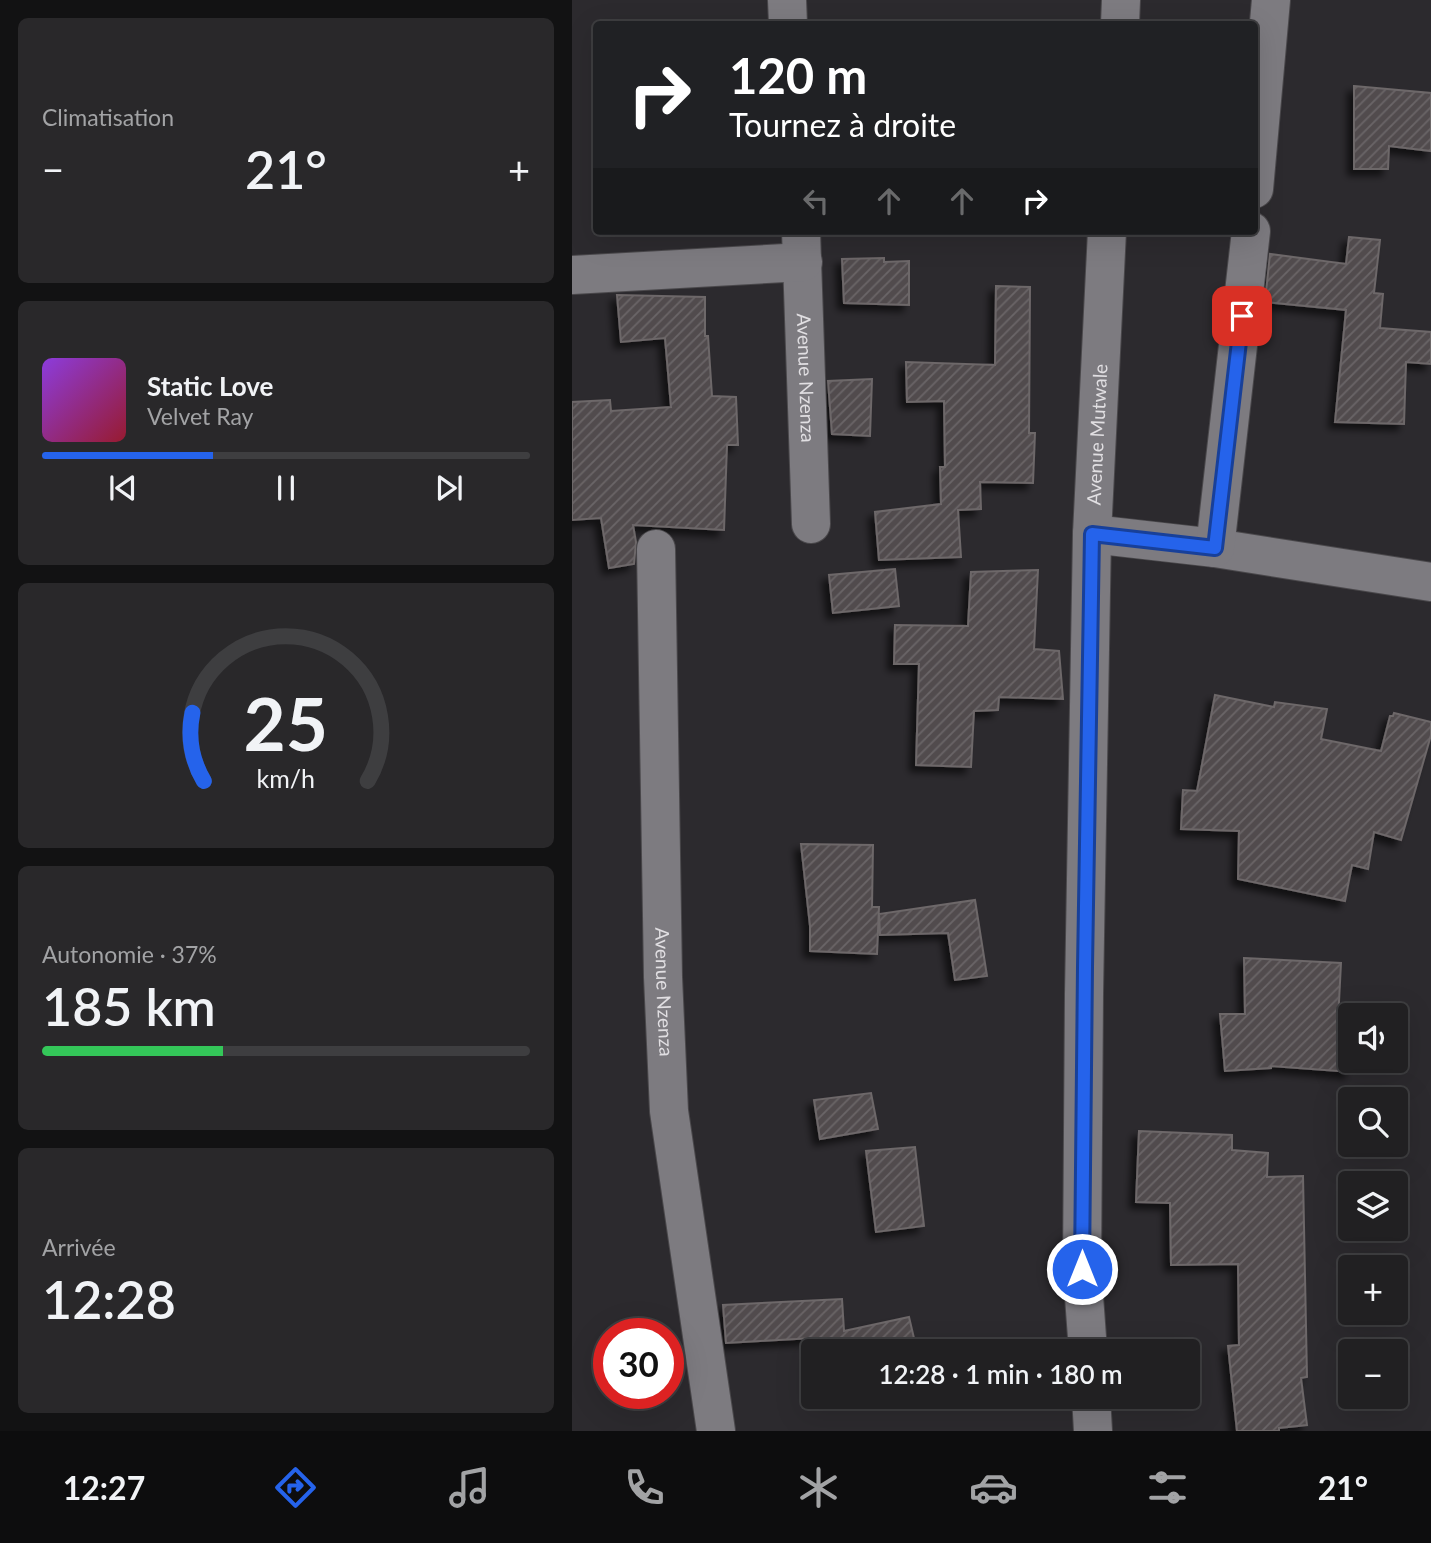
<!DOCTYPE html>
<html lang="fr">
<meta charset="utf-8">
<style>
body{margin:0;font-family:Lato,sans-serif;background:#29282a;color:#f1f3f6;height:100vh;display:flex;flex-direction:column;font-size:26px;white-space:nowrap}
*{box-sizing:border-box;margin:0}
p{font-size:23px;color:#a2a3a5}
.icon{flex:none;width:38px;height:38px;fill:none;stroke:currentColor;stroke-width:2;stroke-linecap:round;stroke-linejoin:round}
.map{position:relative;flex:1;overflow:hidden}
.details{display:flex;flex-direction:column;gap:18px;padding:18px;background:#121213;width:572px}
.details>*{flex:none}
.top-card{position:absolute;left:21px;top:21px;width:665px;height:214px;border-radius:7px;box-shadow:0 7px 28px #0002,0 0 0 2px #3e3e40;background:#202124;color:#fff;overflow:hidden}
.controls{position:absolute;left:766px;top:1003px;display:grid;gap:14px}
.controls a{display:grid;place-items:center;width:70px;height:70px;border-radius:7px;background:#212022;box-shadow:0 7px 28px #0002,0 0 0 2px #3e3e40;font-size:35px}
.speed{position:absolute;left:21px;top:1318px;display:flex;gap:14px;font-size:35px;font-weight:700;text-align:center}
.speed>*{display:grid;place-content:center;width:91px;height:91px;border-radius:50%;background:#212022;box-shadow:0 7px 28px #0002,0 0 0 2px #3e3e40;line-height:1}
.speed .limit{border:10px solid #d22;background:#fff;color:#111}
.pin{position:absolute;display:grid;place-items:center;width:60px;height:60px;color:#fff;margin:-30px;border-radius:14px;box-shadow:0 4px 10px #0006}
.me{position:absolute;width:77px;margin:-38px;rotate:0deg;stroke-linejoin:round;filter:drop-shadow(0 0 5px #0008)}
.turn{display:flex;align-items:center;gap:24px;height:147px;padding:0 21px;font-size:32px}
.turn .icon{width:91px;height:91px;stroke-width:2.5}
.turn b{display:block;font-size:49px;line-height:60px}
.lanes{display:flex;align-items:center;height:66px;padding:0 21px;background:#0003;justify-content:center;gap:35px;direction:ltr}
.lanes .off{opacity:.35}
.big{font-size:52px;font-weight:600;line-height:1.1}
.details .tile{flex:1;display:flex;flex-direction:column;justify-content:center;gap:10px;min-width:0;padding:0 24px;border-radius:10px;background:#29282a}
.details .dial{align-items:center;gap:0}
.dial svg{height:182px;overflow:visible;fill:none;stroke:#3e3e40;stroke-width:7;stroke-linecap:round;text-anchor:middle}
.dial text{fill:#f1f3f6;stroke:none}
.song{display:flex;align-items:center;gap:21px}
.cover{width:84px;height:84px;border-radius:10px;background:linear-gradient(135deg,hsl(270 70% 55%),hsl(350 70% 35%))}
.played{height:7px;border-radius:4px;background:linear-gradient(90deg,#2563eb 35%,#3e3e40 35%)}
.keys{display:flex;justify-content:space-around;direction:ltr}
.heat{display:flex;justify-content:space-between;align-items:center;font-size:38px;direction:ltr}
.charge{height:10px;border-radius:5px;background:linear-gradient(90deg,#34c759 37%,#3e3e40 0)}
.trip{position:absolute;left:229px;top:1339px;width:399px;height:70px;border-radius:7px;background:#212022;box-shadow:0 7px 28px #0002,0 0 0 2px #3e3e40;font-weight:600;line-height:70px;text-align:center}
.tab-bar{display:flex;height:112px;justify-content:space-around;align-items:center;background:#0d0d0e;color:#a2a3a5}
.tab-bar .icon{width:49px;height:49px}
.tab-bar .on{color:#2563eb}
.tab-bar b{font-size:32px;color:#f1f3f6}
main{display:flex;flex:1;min-height:0}
.map>svg:first-child{display:block}
.building{fill:url(#building-hatch);stroke:#6d6769;stroke-width:2;filter:url(#shadow)}
.lines{fill:none;stroke-linecap:round;stroke-linejoin:round}
.minor-casing{stroke:#4a484b;stroke-width:40}
.minor{stroke:#7d7b80;stroke-width:38}
.route-casing{stroke:#184099;stroke-width:18}
.route{stroke:#2563eb;stroke-width:12}
.labels{text-anchor:middle;stroke-width:7;stroke-linejoin:round;paint-order:stroke}
.street-label{font-size:19px;fill:#e1dfe2;stroke:#141315}
</style>
<main>
<section class="details">
<div class="tile"><p>Climatisation</p>
<div class="heat"><a>−</a><b class="big">21°</b><a>+</a></div>
</div>
<div class="tile">
<div class="song"><i class="cover"></i><div><b>Static Love</b><p>Velvet Ray</p></div></div>
<div class="played"></div>
<div class="keys"><svg class="icon" aria-label="previous" viewBox="0 0 24 24"><path d="M18 5L8 12l10 7zM5 5v14"/></svg><svg class="icon" aria-label="pause" viewBox="0 0 24 24"><path d="M8 5v14M16 5v14"/></svg><svg class="icon" aria-label="next" viewBox="0 0 24 24"><path d="M6 5l10 7-10 7zM19 5v14"/></svg></div>
</div>
<div class="tile dial"><svg viewBox="0 0 100 80">
<path d="M14 69A42 42 0 1 1 86 69"/>
<path d="M14 69A42 42 0 0 1 9 39" stroke="#2563eb"/>
<text x="50" y="56" font-size="32" font-weight="700">25</text>
<text x="50" y="72" font-size="11">km/h</text>
</svg></div>
<div class="tile"><p>Autonomie · 37%</p><b class="big">185 km</b><div class="charge"></div></div>
<div class="tile"><p>Arrivée</p><b class="big">12:28</b></div>
</section>
<div class="map">
<svg width="859" height="1431" viewBox="0 0 859 1431">
<defs>
<pattern id="building-hatch" width="6" height="6" patternUnits="userSpaceOnUse" patternTransform="scale(1.75)"><rect width="6" height="6" fill="#514c4e"/><path d="M-1 1l2-2M0 6l6-6M5 7l2-2" fill="none" stroke="#6a6567"/></pattern>
<filter id="shadow"><feDropShadow dx="-6" dy="6" stdDeviation="3.5" flood-color="#0009"/></filter>
</defs>
<rect width="100%" height="100%" fill="#2c2a2e"/>
<path class="building" d="M782 86 859 93V151L817 146 816 169H782Z
M777 237 808 240 802 293 811 294 808 328 859 332V364L834 362 832 424 763 422 774 310 693 302 698 254 774 264Z
M312 258V262L337 261V305L272 303 270 259Z
M424 286 458 287 457 433H463L461 483 408 482 409 509 386 510 389 557 307 560 303 512 369 504 368 467H373L372 401 335 402 334 362 423 365Z
M45 295 133 297V336H136L140 396 164 397 166 445H155L152 530 61 525 64 542 62 564 37 568 29 518 0 520V402L38 400 39 411 99 407 93 338 49 342Z
M300 379 298 436 260 434 256 381Z
M323 569 327 606 261 613 257 575Z
M466 570 462 649 487 651 491 699 427 697 426 710 402 711 399 767 344 765 347 664H322L323 625 396 626 399 572Z
M643 695 702 707 703 702 755 709 749 739 809 751 818 716H821L822 713 859 722V735L829 840 802 832 796 869 780 865 773 901 666 879 667 831 609 829 611 790 625 791Z
M229 844 301 845 300 907H307L305 954 238 951V926Z
M403 900 415 976 383 980 376 933 308 935 307 914Z
M672 958 769 963 766 1021 779 1022V1072L699 1066V1068L653 1071 648 1014H673Z
M299 1093 306 1129 248 1139 242 1100Z
M567 1131 660 1135V1150L696 1153 695 1177 731 1176 735 1377 729 1378 735 1425 707 1428V1431H665L656 1346 667 1345 666 1264 599 1265 598 1203 564 1202Z
M343 1147 352 1226 304 1232 294 1151Z
M270 1299 272 1331 337 1317 345 1351H243L242 1338 154 1343 151 1305Z"/>
<g class="lines">
<defs>
<g id="minor">
<path d="M215 0 216 24"/>
<path d="M548 24 549 0"/>
<path d="M682 189 699 0"/>
<path id="s1" d="M229 231 239 524"/>
<path d="M0 275 231 262"/>
<path d="M520 534 643 548 859 582"/>
<path d="M643 548 679 231"/>
<path id="s2" d="M84 549 91 977 97 1111 144 1431"/>
<path id="s3" d="M516 1351 510 1269 512 994 520 534 535 231"/>
<path d="M519 1396 521 1431"/>
</g>
</defs>
<use href="#minor" class="minor-casing"/>
<use href="#minor" class="minor"/>
</g>
<g class="lines">
<defs>
<path id="route" d="M510 1269 513 967 520 534 643 548 670 316"/>
</defs>
<use href="#route" class="route-casing"/>
<use href="#route" class="route"/>
</g>
<g class="labels">
<g class="street-label">
<text dy="7" stroke="none"><textPath href="#s1" startOffset="147">Avenue Nzenza</textPath></text>
<text dy="7" stroke="none"><textPath href="#s3" startOffset="917">Avenue Mutwale</textPath></text>
<text dy="7" stroke="none"><textPath href="#s2" startOffset="443">Avenue Nzenza</textPath></text>
</g>
</g>
</svg>
<div class="controls">
<a><svg class="icon" aria-label="sound" viewBox="0 0 24 24"><path d="M4 9h4l5-4v14l-5-4H4zM17 9q2 3 0 6"/></svg></a>
<a><svg class="icon" aria-label="search" viewBox="0 0 24 24"><circle cx="10" cy="10" r="6"/><path d="M15 15l6 6"/></svg></a>
<a><svg class="icon" aria-label="layers" viewBox="0 0 24 24"><path d="M12 4l9 5-9 5-9-5zM3 14l9 5 9-5"/></svg></a>
<a>+</a>
<a>−</a>
</div>
<div class="speed"><div class="limit">30</div></div>
<div class="pin" style="left:670px;top:316px;background:#d93025"><svg class="icon" aria-label="arrive" viewBox="0 0 24 24"><path d="M6 21V4h12l-3 4 3 4H6"/></svg></div>
<svg class="me" style="left:510px;top:1269px" viewBox="-20 -20 40 40"><circle r="17" fill="#2563eb" stroke="#fff" stroke-width="3"/><path d="M0-11L8 9 0 5-8 9z" fill="#fff"/></svg>
<div class="trip">12:28 · 1 min · 180 m</div>
<div class="top-card">
<div class="turn"><svg class="icon" aria-label="right" viewBox="0 0 24 24"><path d="M7 20v-9h11M14 6l5 5-5 5"/></svg><div><b>120 m</b>Tournez à droite</div></div>
<div class="lanes"><svg class="icon off" aria-label="left" viewBox="0 0 24 24"><path d="M17 20v-9H6M10 6l-5 5 5 5"/></svg><svg class="icon off" aria-label="ahead" viewBox="0 0 24 24"><path d="M12 20V5M6 11l6-6 6 6"/></svg><svg class="icon off" aria-label="ahead" viewBox="0 0 24 24"><path d="M12 20V5M6 11l6-6 6 6"/></svg><svg class="icon" aria-label="right" viewBox="0 0 24 24"><path d="M7 20v-9h11M14 6l5 5-5 5"/></svg></div>
</div>
</div>
</main>
<nav class="tab-bar">
<b>12:27</b>
<svg class="icon on" aria-label="directions" viewBox="0 0 24 24"><path d="M12 3l9 9-9 9-9-9zM9 14v-3h6M13 9l2 2-2 2"/></svg>
<svg class="icon" aria-label="music" viewBox="0 0 24 24"><path d="M9 18V5l10-2v13"/><circle cx="6" cy="18" r="3"/><circle cx="16" cy="16" r="3"/></svg>
<svg class="icon" aria-label="phone" viewBox="0 0 24 24"><path d="M5 4h4l2 5-3 2q2 4 5 5l2-3 5 2v4C11 20 4 13 5 4z"/></svg>
<svg class="icon" aria-label="climate" viewBox="0 0 24 24"><path d="M12 3v18M4 7l16 10M4 17L20 7"/></svg>
<svg class="icon" aria-label="car" viewBox="0 0 24 24"><path d="M5 17H2v-5l4-1 3-4h7l3 4 3 1v5h-3M9 17h6M6 11h13"/><circle cx="7" cy="17" r="2"/><circle cx="17" cy="17" r="2"/></svg>
<svg class="icon" aria-label="filters" viewBox="0 0 24 24"><path d="M4 7h16M4 17h16"/><circle cx="9" cy="7" r="2"/><circle cx="15" cy="17" r="2"/></svg>
<b>21°</b>
</nav>
